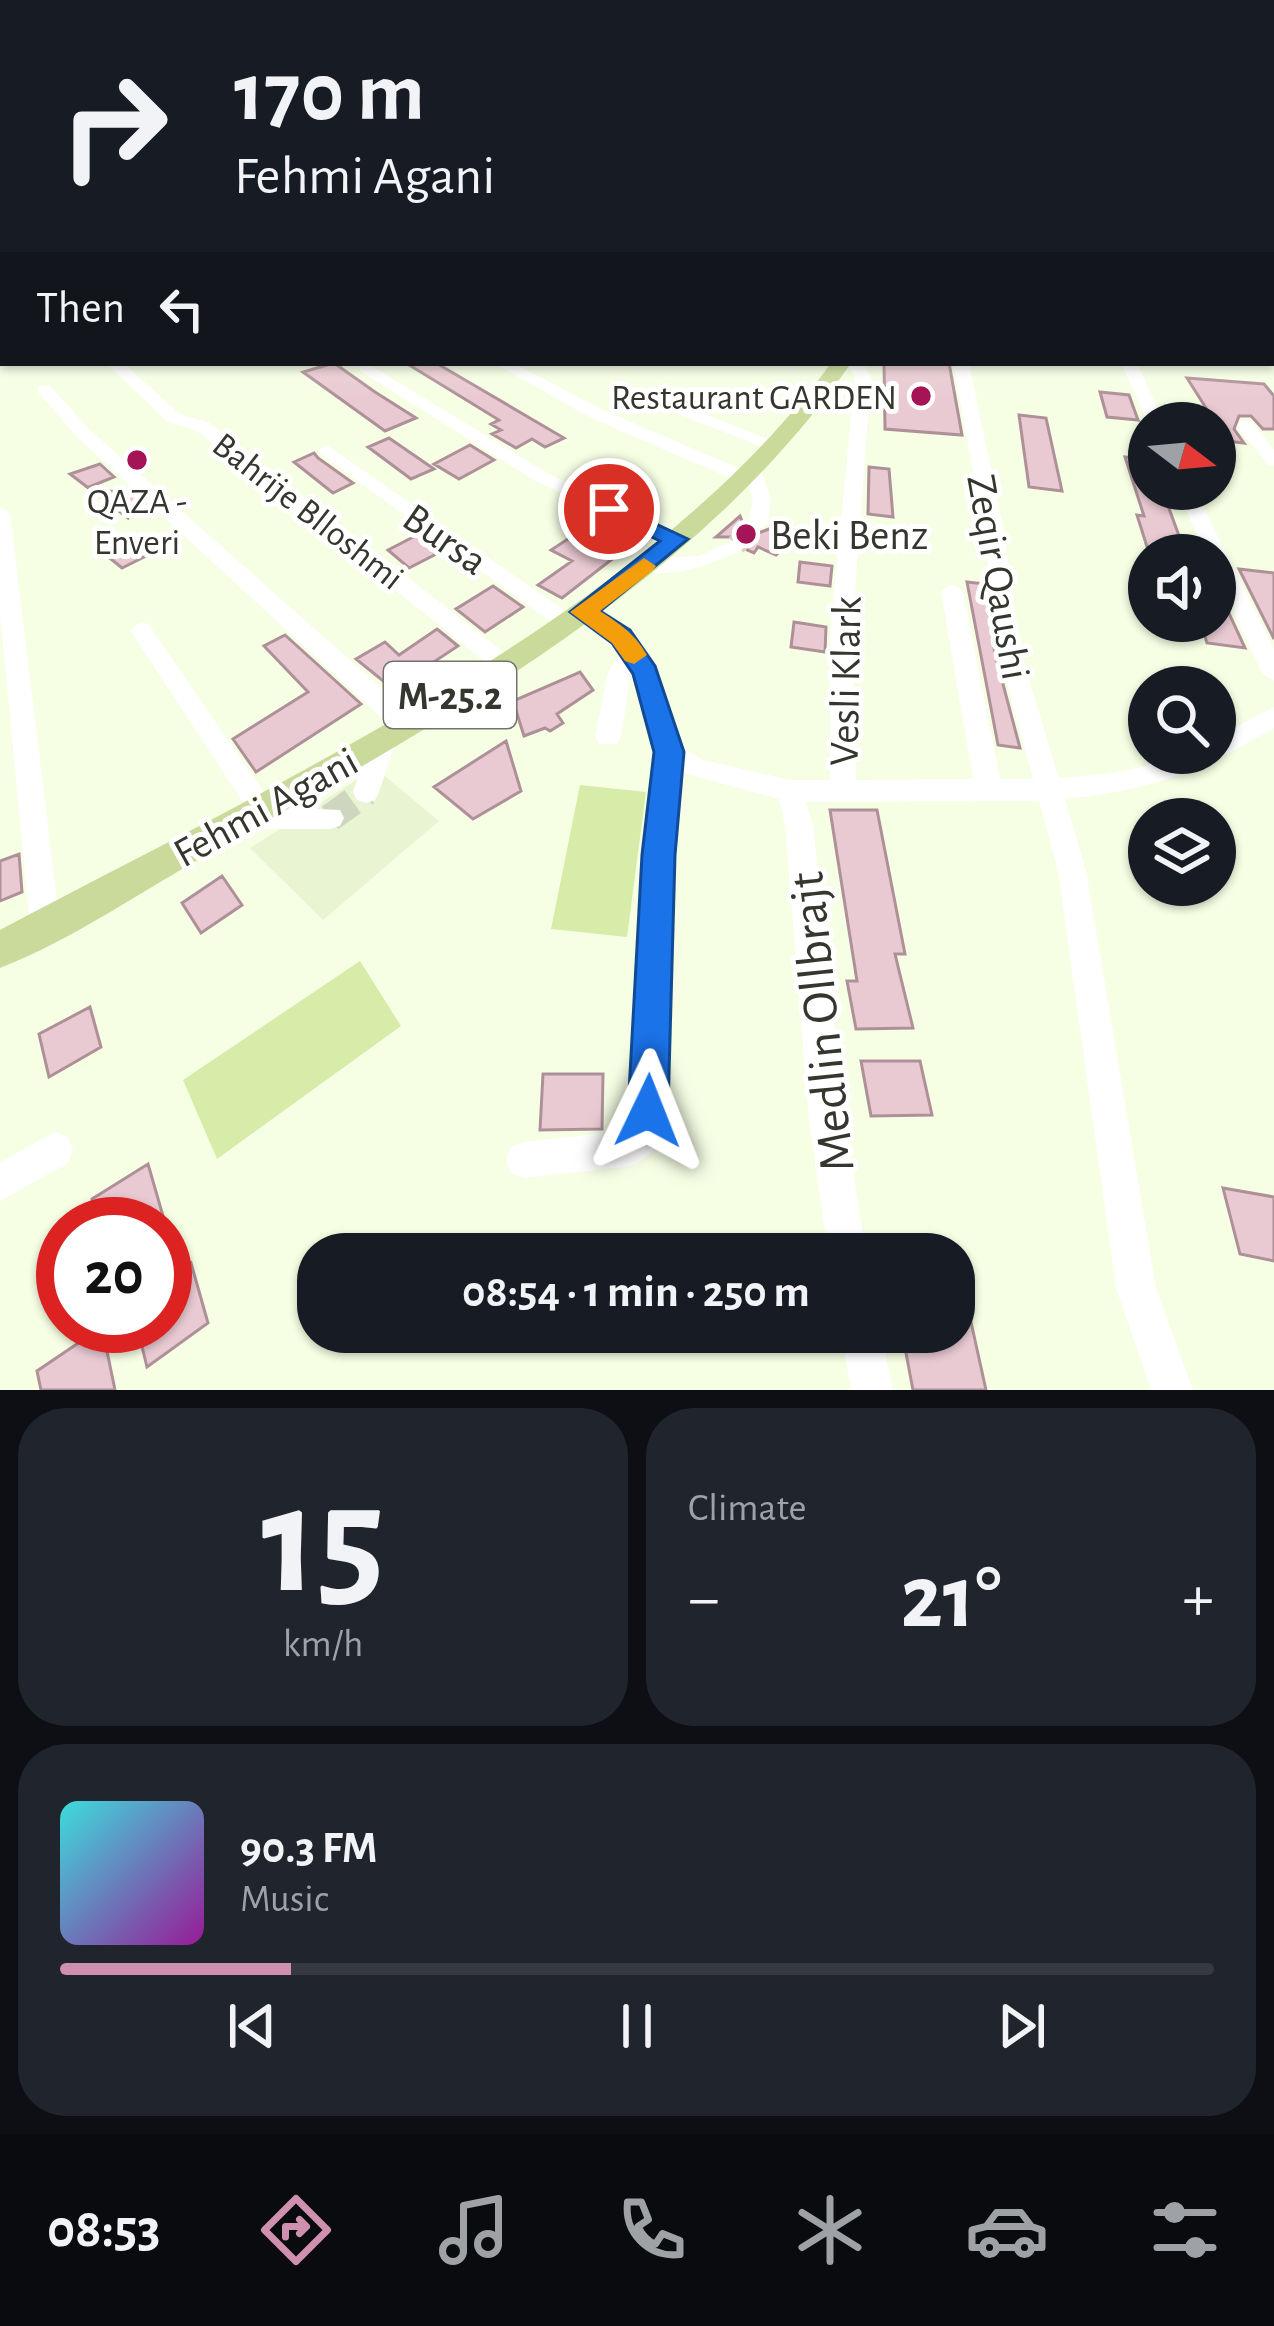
<!DOCTYPE html>
<meta charset="utf-8">
<style>
body{margin:0;font-family:"Alegreya Sans",sans-serif;background:#20242c;color:#f1f3f6;height:100vh;display:flex;flex-direction:column;font-size:45px;white-space:nowrap}
*{box-sizing:border-box;margin:0}
p{font-size:39px;color:#9ea1a6}
.icon{flex:none;width:66px;height:66px;fill:none;stroke:currentColor;stroke-width:2;stroke-linecap:round;stroke-linejoin:round}
.map{position:relative;height:1390px;overflow:hidden}
.drawer{display:flex;flex-direction:column;gap:18px;padding:18px;background:#0d0f14;flex:1}
.drawer>*{flex:none}
.hud{position:absolute;left:0px;top:0px;width:1275px;height:366px;box-shadow:0 3px 9px #0004;background:#171b24;color:#f1f3f6;overflow:hidden}
.needle{width:78px;rotate:106deg}
.controls{position:absolute;left:1128px;top:402px;display:grid;gap:24px}
.controls a{display:grid;place-items:center;width:108px;height:108px;border-radius:50%;background:#171b24;box-shadow:0 3px 9px #0004;font-size:60px}
.speed{position:absolute;left:36px;top:1197px;display:flex;gap:24px;font-size:60px;font-weight:700;text-align:center}
.speed>*{display:grid;place-content:center;width:156px;height:156px;border-radius:50%;background:#171b24;box-shadow:0 3px 9px #0004;line-height:1}
.speed .limit{border:18px solid #d22;background:#fff;color:#111}
.pin{position:absolute;display:grid;place-items:center;width:102px;height:102px;color:#fff;margin:-51px;border:6px solid #fff;border-radius:50%;box-shadow:0 3px 12px #0007}
.me{position:absolute;width:132px;margin:-66px;rotate:2deg;stroke-linejoin:round;filter:drop-shadow(0 0 9px #0008)}
.turn{display:flex;align-items:center;gap:42px;height:252px;padding:0 36px;font-size:54px}
.turn .icon{width:156px;height:156px;stroke-width:2.5}
.turn b{display:block;font-size:84px;line-height:102px}
.then{display:flex;align-items:center;height:114px;padding:0 36px;background:#0003;gap:24px;font-size:45px}
.big{font-size:90px;font-weight:700;line-height:1.1}
.drawer .card{flex:1;display:flex;flex-direction:column;justify-content:center;gap:18px;min-width:0;padding:0 42px;border-radius:48px;background:#20242c}
.drawer .dial{align-items:center;gap:0}
.dial b{font-size:156px;line-height:1}
.song{display:flex;align-items:center;gap:36px}
.cover{width:144px;height:144px;border-radius:18px;background:linear-gradient(135deg,hsl(180 70% 55%),hsl(300 70% 35%))}
.played{height:12px;border-radius:6px;background:linear-gradient(90deg,#cf8fae 20%,#363941 20%)}
.keys{display:flex;justify-content:space-around;direction:ltr}
.heat{display:flex;justify-content:space-between;align-items:center;font-size:66px;direction:ltr}
.drawer .tiles{flex:1;display:grid;gap:18px;grid-template-columns:1fr 1fr}
.card:last-child{grid-column:span 2}
.trip{position:absolute;left:297px;top:1233px;width:678px;height:120px;border-radius:48px;background:#171b24;box-shadow:0 3px 9px #0004;font-weight:700;line-height:120px;text-align:center}
.tabs{display:flex;height:192px;justify-content:space-around;align-items:center;background:#090b0e;color:#9ea1a6}
.tabs .icon{width:84px;height:84px}
.tabs .current{color:#cf8fae}
.tabs b{font-size:54px;color:#f1f3f6}
.map>svg:first-child{display:block}
.built{fill:#e9f4d3}
.green{fill:#d8ecaa}
.building{fill:#e9cad2;stroke:#ae9198;stroke-width:3}
.lines{fill:none;stroke-linecap:round;stroke-linejoin:round}
.minor-tunnel-far1{stroke:#cfd6bf;stroke-width:21;stroke-dasharray:21 10;stroke-linecap:butt}
.minor-tunnel{stroke:#cfd6bf;stroke-width:28;stroke-dasharray:28 14;stroke-linecap:butt}
.minor{fill:#fff;fill-rule:evenodd}
.major{fill:#c9da9a;fill-rule:evenodd}
.route{fill:#1a73e8;stroke:#114b97;stroke-width:3}
.slow{fill:#f59e0b}
.poi-dot{fill:#a51456;stroke:#fff;stroke-width:4.5}
.labels{text-anchor:middle;stroke-width:10;stroke-linejoin:round;paint-order:stroke}
.far-poi-label{font-size:36px;fill:#34372d;stroke:#fff;text-anchor:end}
.far-street-label{font-size:36px;fill:#34372d;stroke:#fff}
.shield{fill:#fff;stroke:#71736c;stroke-width:3}
.shield-label{font-size:39px;font-weight:bold;fill:#34372d}
.poi-label{font-size:42px;fill:#34372d;stroke:#fff;text-anchor:start}
.street-label{font-size:42px;fill:#34372d;stroke:#fff}
.near-street-label{font-size:51px;fill:#34372d;stroke:#fff}
</style>
<div class="map">
<svg width="1274" height="1390" viewBox="0 0 1274 1390">
<rect width="100%" height="100%" fill="#f6fee4"/>
<path class="built" d="M375 768 439 821 323 920 250 848Z"/>
<path class="green" d="M580 785 646 792 627 937 551 929Z
M360 961 401 1026 217 1159 183 1080Z"/>
<path class="building" d="M334 363 375 392 416 418 385 431 303 372Z
M406 363H436L564 438 545 447 532 439 516 448 492 434 501 430 491 424 499 420Z
M884 363H949L962 435 885 429Z
M1187 378 1264 384 1274 396V429H1263L1251 416H1239L1234 429 1244 443 1227 441Z
M1100 392 1129 395 1138 420 1107 417Z
M1019 415 1046 418 1062 491 1029 487Z
M389 438 434 469 411 479 368 447Z
M470 445 494 460 459 479 434 464Z
M314 453 318 458 353 483 333 493 294 462Z
M1125 457 1149 459V490L1163 492 1186 555 1149 553 1137 515 1144 516Z
M100 464 114 477 89 487 134 496 138 499 128 518 70 474Z
M869 467 889 469 893 517 868 514Z
M740 516 744 526 756 534 769 529 793 540 776 555 758 547 754 553 747 550 744 537H716Z
M602 517 642 536 562 598 538 585 572 561 551 550Z
M421 533 444 550 409 568 388 550Z
M140 538 156 551 122 568 106 555Z
M800 562 832 566 830 586 798 582Z
M1239 569 1274 573V639Z
M967 582 986 584 995 654 1020 748 998 745Z
M493 586 523 607 485 632 456 609Z
M1215 597 1222 598 1245 648 1207 643 1200 621H1215Z
M794 622 826 627 825 652 791 647Z
M437 629 458 646 393 689 356 659 385 642 399 655Z
M285 635 361 704 256 772 233 739 308 692 264 646Z
M580 672 593 690 557 714 563 723 550 731 545 728 524 736 513 701Z
M506 741 521 791 473 819 434 787Z
M830 810H877L905 954H895L913 1028 856 1029 847 981H857Z
M19 854 22 892 0 901V861Z
M222 876 242 905 201 933 182 903Z
M90 1007 101 1047 49 1077 39 1034Z
M861 1061H920L932 1115 871 1116Z
M543 1074H603L602 1129 540 1130Z
M148 1164 163 1216 152 1224H98L92 1199Z
M1223 1188 1274 1197V1261L1240 1254Z
M191 1263 208 1323 147 1367 137 1326H165V1281Z
M969 1313 986 1390H913L902 1332H954V1314Z
M102 1327 115 1390H41L37 1371Z"/>
<g class="lines">
<path class="minor-tunnel-far1" d="M736 545 758 524"/>
<path class="minor-tunnel" d="M330 818 366 792"/>
<path class="minor" d="M0 215H3V221H0Z
M0 239 3 240V249L0 248Z
M0 268H3V276H0Z
M106 363H123L181 415 208 422 510 657 514 663 510 669H494L196 430 169 423Z
M494 363H513L603 410 745 471 747 464H759L771 499 768 524 758 530 748 524 753 499 748 481H737L591 418Z
M847 363H863L871 377 852 632 856 780 973 779 941 591 952 584 963 591 1000 779H1033L999 653 983 527 953 363H969L1003 527 1021 653 1059 778C1078 776 1099 775 1118 772 1153 766 1179 753 1215 753V738L1274 707V728C1198 772 1153 790 1065 799L1086 871 1156 1288 1193 1390H1151L1116 1288 1058 871 1039 801 806 802 813 825 845 1119 866 1254H828L809 1119 785 825 779 799 680 772 663 1131C656 1148 648 1159 631 1166L524 1178 511 1173 506 1160 511 1147 524 1142 622 1131 628 1124 645 855 656 752 631 675 621 737 617 744H599L595 737 608 672 620 654 572 612 575 607H591L641 646 679 746 703 760 790 780H830V632L855 377Z
M1121 363H1137L1164 423 1149 425Z
M360 365H370L549 474 686 539 676 545 669 543 537 482 360 371Z
M38 386H50L90 430 413 716 416 723 413 730H395L78 438 38 392Z
M660 401H672L783 445 768 449 660 407Z
M1239 421H1251L1274 450V466L1268 465 1239 429Z
M327 445 575 618 578 623 575 628H559L321 454 318 450Z
M1176 489H1194L1274 649V681L1262 673 1215 572V555H1207Z
M0 507 10 513 60 926 56 936 45 940 34 936 30 926 0 613Z
M736 539 743 541V549C716 563 660 585 634 565L644 558 699 556Z
M141 622 149 625 274 807 340 810 344 818 340 826 330 829H247L237 826 233 818 237 810 246 807 130 630Z
M383 730 392 733 396 740 379 792 375 800 366 803 357 800 353 792 370 740 374 733Z
M55 1132 68 1137 73 1150 68 1163 0 1201V1162Z
M841 1332H881L893 1390H851Z"/>
<path class="major" d="M831 363H851C697 585 444 720 215 850 145 889 74 939 0 968V930C273 784 646 617 831 363Z"/>
</g>
<linearGradient id="sky" x2="0" y2="1"><stop stop-color="#8db8b2"/><stop offset="0.51" stop-color="#fbfff3"/><stop offset="1" stop-color="#fbfff3" stop-opacity="0"/></linearGradient>
<rect width="1274" height="398" fill="url(#sky)"/>
<path class="route" d="M609 502 688 539 600 611 630 630 655 666 684 752 675 855 668 1111 662 1125 648 1131 634 1125 628 1111 642 855 654 752 633 674 612 643 570 612 660 541 602 513V504Z"/>
<path class="slow" d="M644 558 656 566 652 571 600 611C620 624 635 634 647 655L634 664 625 661 612 643 570 612Z"/>
<g class="poi-dot">
<circle cx="921" cy="396" r="12"/>
<circle cx="137" cy="460" r="12"/>
<circle cx="746" cy="534" r="12"/>
</g>
<g class="labels">
<g class="far-poi-label">
<text x="897" y="409">Restaurant GARDEN</text>
<text x="137" y="513" text-anchor="middle">QAZA -<tspan x="137" dy="41">Enveri</tspan></text>
</g>
<g class="far-street-label">
<text transform="translate(309 510) rotate(38)" y="13">Bahrije Blloshmi</text>
</g>
<rect class="shield" x="384" y="662" width="132" height="66" rx="9"/>
<g class="shield-label">
<text x="450" y="709">M-25.2</text>
</g>
<g class="poi-label">
<text x="770" y="549">Beki Benz</text>
</g>
<g class="street-label">
<text transform="translate(446 538) rotate(35)" y="15">Bursa</text>
<text transform="translate(1000 577) rotate(80)" y="15">Zeqir Qaushi</text>
<text transform="translate(844 681) rotate(-89)" y="15">Vesli Klark</text>
<text transform="translate(265 806) rotate(-29)" y="15">Fehmi Agani</text>
</g>
<g class="near-street-label">
<text transform="translate(820 1022) rotate(-96)" y="18">Medlin Ollbrajt</text>
</g>
</g>
</svg>
<div class="controls">
<a><svg class="needle" viewBox="-14 -14 28 28"><path d="M0-13l5 13h-10z" fill="#e53935"/><path d="M0 13l5-13h-10z" fill="#9ea1a6"/></svg></a>
<a><svg class="icon" aria-label="sound" viewBox="0 0 24 24"><path d="M4 9h4l5-4v14l-5-4H4zM17 9q2 3 0 6"/></svg></a>
<a><svg class="icon" aria-label="search" viewBox="0 0 24 24"><circle cx="10" cy="10" r="6"/><path d="M15 15l6 6"/></svg></a>
<a><svg class="icon" aria-label="layers" viewBox="0 0 24 24"><path d="M12 4l9 5-9 5-9-5zM3 14l9 5 9-5"/></svg></a>
</div>
<div class="speed"><div class="limit">20</div></div>
<div class="pin" style="left:609px;top:509px;background:#d93025"><svg class="icon" aria-label="arrive" viewBox="0 0 24 24"><path d="M6 21V4h12l-3 4 3 4H6"/></svg></div>
<svg class="me" style="left:648px;top:1111px" viewBox="-20 -20 40 40"><path d="M0-17L14 15 0 8-14 15z" fill="#1a73e8" stroke="#fff" stroke-width="4"/></svg>
<div class="trip">08:54 · 1 min · 250 m</div>
<div class="hud">
<div class="turn"><svg class="icon" aria-label="right" viewBox="0 0 24 24"><path d="M7 20v-9h11M14 6l5 5-5 5"/></svg><div><b>170 m</b>Fehmi Agani</div></div>
<div class="then">Then<svg class="icon" aria-label="left" viewBox="0 0 24 24"><path d="M17 20v-9H6M10 6l-5 5 5 5"/></svg></div>
</div>
</div>
<section class="drawer">
<div class="tiles">
<div class="card dial"><b>15</b><p>km/h</p></div>
<div class="card"><p>Climate</p>
<div class="heat"><a>−</a><b class="big">21°</b><a>+</a></div>
</div>
<div class="card">
<div class="song"><i class="cover"></i><div><b>90.3 FM</b><p>Music</p></div></div>
<div class="played"></div>
<div class="keys"><svg class="icon" aria-label="previous" viewBox="0 0 24 24"><path d="M18 5L8 12l10 7zM5 5v14"/></svg><svg class="icon" aria-label="pause" viewBox="0 0 24 24"><path d="M8 5v14M16 5v14"/></svg><svg class="icon" aria-label="next" viewBox="0 0 24 24"><path d="M6 5l10 7-10 7zM19 5v14"/></svg></div>
</div>
</div>
</section>
<nav class="tabs">
<b>08:53</b>
<svg class="icon current" aria-label="directions" viewBox="0 0 24 24"><path d="M12 3l9 9-9 9-9-9zM9 14v-3h6M13 9l2 2-2 2"/></svg>
<svg class="icon" aria-label="music" viewBox="0 0 24 24"><path d="M9 18V5l10-2v13"/><circle cx="6" cy="18" r="3"/><circle cx="16" cy="16" r="3"/></svg>
<svg class="icon" aria-label="phone" viewBox="0 0 24 24"><path d="M5 4h4l2 5-3 2q2 4 5 5l2-3 5 2v4C11 20 4 13 5 4z"/></svg>
<svg class="icon" aria-label="climate" viewBox="0 0 24 24"><path d="M12 3v18M4 7l16 10M4 17L20 7"/></svg>
<svg class="icon" aria-label="car" viewBox="0 0 24 24"><path d="M5 17H2v-5l4-1 3-4h7l3 4 3 1v5h-3M9 17h6M6 11h13"/><circle cx="7" cy="17" r="2"/><circle cx="17" cy="17" r="2"/></svg>
<svg class="icon" aria-label="filters" viewBox="0 0 24 24"><path d="M4 7h16M4 17h16"/><circle cx="9" cy="7" r="2"/><circle cx="15" cy="17" r="2"/></svg>
</nav>
